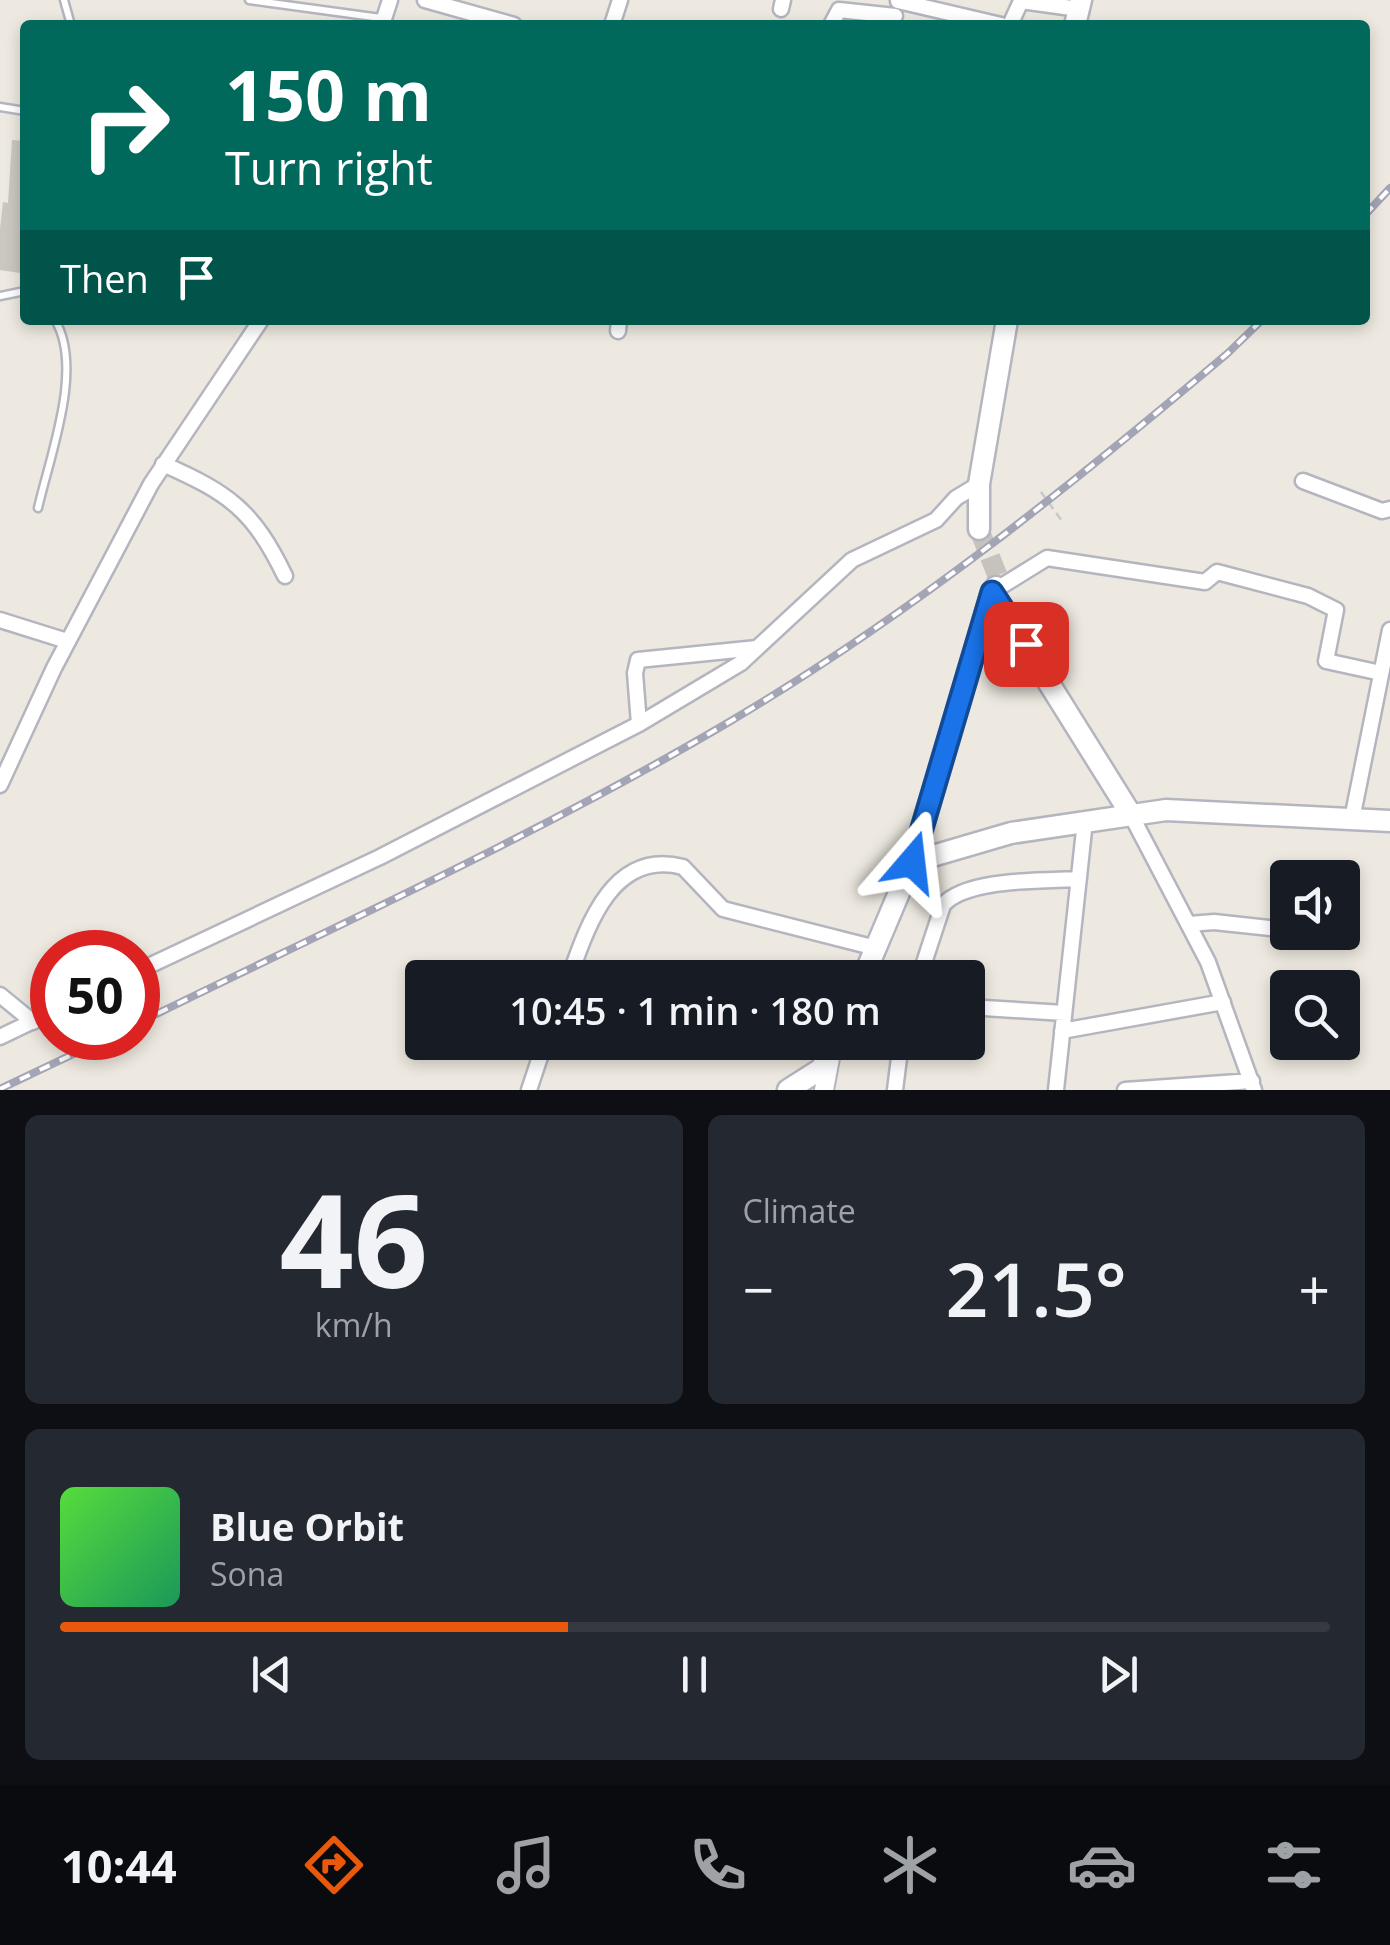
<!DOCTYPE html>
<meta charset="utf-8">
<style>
body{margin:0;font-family:"Open Sans",sans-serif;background:#242831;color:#f1f3f6;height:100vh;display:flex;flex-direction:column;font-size:38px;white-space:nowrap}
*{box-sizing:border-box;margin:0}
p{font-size:32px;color:#9ea1a6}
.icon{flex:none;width:55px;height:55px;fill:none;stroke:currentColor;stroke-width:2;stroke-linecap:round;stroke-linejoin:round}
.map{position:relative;height:1090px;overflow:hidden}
.panel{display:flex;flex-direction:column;gap:25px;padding:25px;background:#0d0f14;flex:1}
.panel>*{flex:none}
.banner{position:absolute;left:20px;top:20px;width:1350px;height:305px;border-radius:10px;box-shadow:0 5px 15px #0003;background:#00695c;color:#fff;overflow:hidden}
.fabs{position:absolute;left:1270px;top:860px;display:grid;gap:20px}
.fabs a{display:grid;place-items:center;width:90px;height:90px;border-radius:10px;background:#171b24;box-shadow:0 5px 15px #0003;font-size:50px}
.speed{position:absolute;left:30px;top:930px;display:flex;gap:20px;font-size:50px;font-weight:700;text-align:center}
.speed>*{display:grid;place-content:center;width:130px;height:130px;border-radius:50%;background:#171b24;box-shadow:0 5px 15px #0003;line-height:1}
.speed .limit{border:15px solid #d22;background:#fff;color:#111}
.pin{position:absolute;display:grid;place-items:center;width:85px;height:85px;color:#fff;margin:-42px;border-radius:20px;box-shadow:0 5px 15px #0006}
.me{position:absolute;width:110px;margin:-55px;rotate:17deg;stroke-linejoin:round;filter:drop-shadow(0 0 8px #0008)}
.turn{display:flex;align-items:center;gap:35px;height:210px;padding:0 40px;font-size:45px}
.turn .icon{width:130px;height:130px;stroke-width:2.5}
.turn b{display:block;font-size:70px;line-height:85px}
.then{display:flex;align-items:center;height:95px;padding:0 40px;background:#0003;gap:20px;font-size:38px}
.big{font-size:75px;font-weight:600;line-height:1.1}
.panel .widget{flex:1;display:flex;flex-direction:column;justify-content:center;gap:15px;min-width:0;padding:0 35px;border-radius:15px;background:#242831}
.panel .dial{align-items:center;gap:0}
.dial b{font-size:130px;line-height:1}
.song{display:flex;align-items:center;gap:30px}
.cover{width:120px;height:120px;border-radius:15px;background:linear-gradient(135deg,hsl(110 70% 55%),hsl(150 70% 35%))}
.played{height:10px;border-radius:5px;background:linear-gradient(90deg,#ea580c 40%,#363941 40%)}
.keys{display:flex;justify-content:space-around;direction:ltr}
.heat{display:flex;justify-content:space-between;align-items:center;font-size:55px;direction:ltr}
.panel .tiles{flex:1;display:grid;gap:25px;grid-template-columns:1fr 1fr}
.widget:last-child{grid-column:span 2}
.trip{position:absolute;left:405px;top:960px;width:580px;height:100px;border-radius:10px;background:#171b24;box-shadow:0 5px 15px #0003;font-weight:600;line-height:100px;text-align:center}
.tabs{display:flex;height:160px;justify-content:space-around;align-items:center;background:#090b0e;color:#9ea1a6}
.tabs .icon{width:70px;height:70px}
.tabs .current{color:#ea580c}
.tabs b{font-size:45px;color:#f1f3f6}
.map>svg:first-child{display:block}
.building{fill:#c9c7be}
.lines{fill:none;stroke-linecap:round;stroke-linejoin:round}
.secondary-tunnel{stroke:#c7c3bc;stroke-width:20;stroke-dasharray:20 10;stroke-linecap:butt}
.service-casing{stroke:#b4b5bf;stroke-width:11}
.minor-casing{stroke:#b4b5bf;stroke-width:19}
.tertiary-casing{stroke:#b4b5bf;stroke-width:22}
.secondary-casing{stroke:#b4b5bf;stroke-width:25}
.path{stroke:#c8c8c8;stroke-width:2.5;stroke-dasharray:8 5;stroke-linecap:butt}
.service{stroke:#fff;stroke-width:6}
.minor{stroke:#fff;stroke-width:14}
.tertiary{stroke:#fff;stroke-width:18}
.secondary{stroke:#fff;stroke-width:20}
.rail-casing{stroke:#a3a4b6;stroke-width:8}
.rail{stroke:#fff;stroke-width:4;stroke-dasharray:11;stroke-linecap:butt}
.route-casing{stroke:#114b97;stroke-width:25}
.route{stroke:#1a73e8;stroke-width:18}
</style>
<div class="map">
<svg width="1390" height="1090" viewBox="0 0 1390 1090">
<rect width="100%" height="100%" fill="#ede9e0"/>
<path class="building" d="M12 140 25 141 20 273 0 270V229L3 202 8 203Z"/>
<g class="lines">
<path class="secondary-tunnel" d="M979 529 1000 582"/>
<defs>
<path id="service" d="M64 0 71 25
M249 0 381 18
M0 107 25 111
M0 296 25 291
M38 508C50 455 84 368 55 320"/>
<path id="minor" d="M425 0 514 25
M898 1 1001 25
M781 9 783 0
M382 25 390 0
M612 25 620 0
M831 25 839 10 895 16
M1010 25 1021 1 1079 9
M618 331 619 320
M163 464C229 493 253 510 285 576
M1303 481 1382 511 1390 509
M992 592 1047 558 1205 582 1217 572 1308 596 1336 610 1326 661 1381 673
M0 620 67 641
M639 724 635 673 638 660 757 648
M0 785 54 668 151 484 261 320
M1130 813 1208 962 1254 1090
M1352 819 1390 630
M1189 924 1214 922 1288 930
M1316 932V933
M138 971 380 857 639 724 741 663 852 560 936 520 956 498 979 484
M569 978C588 924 613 849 683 867L723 909 876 948
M919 978 943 905C966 878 1044 881 1079 879
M0 995 33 1022
M968 1007 1064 1013
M1062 1031 1223 1002
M0 1037 52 1012
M529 1090 545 1042
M895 1090 901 1042
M1056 1090 1085 821
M1125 1090 1252 1081"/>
<path id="tertiary" d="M824 1090 830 1058"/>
<path id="secondary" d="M1075 25 1081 0
M979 529V484L1007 320
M996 587 992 592 1130 813
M912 862 992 592
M863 978 912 862 1011 833 1166 810 1390 821
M788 1090 821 1069 836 1042"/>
</defs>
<use href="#service" class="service-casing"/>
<use href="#minor" class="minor-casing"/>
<use href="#tertiary" class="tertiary-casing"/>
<use href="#secondary" class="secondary-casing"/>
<path class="path" d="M1041 492 1062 521"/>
<use href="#service" class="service"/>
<use href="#minor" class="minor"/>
<use href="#tertiary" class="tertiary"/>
<use href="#secondary" class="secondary"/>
<defs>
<path id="rail" d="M1365 215 1390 188
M138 1023C334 927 535 836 724 725 906 618 1067 489 1228 353L1262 320
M0 1089 107 1038"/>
</defs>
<use href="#rail" class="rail-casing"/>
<use href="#rail" class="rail"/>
</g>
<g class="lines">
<defs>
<path id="route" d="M912 862 992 592 1026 644"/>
</defs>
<use href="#route" class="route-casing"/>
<use href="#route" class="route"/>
</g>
</svg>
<div class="fabs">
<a><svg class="icon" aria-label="sound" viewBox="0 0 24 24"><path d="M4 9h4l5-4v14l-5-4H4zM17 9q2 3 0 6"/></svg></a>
<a><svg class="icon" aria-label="search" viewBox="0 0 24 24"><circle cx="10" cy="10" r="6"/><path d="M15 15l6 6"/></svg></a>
</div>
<div class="speed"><div class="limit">50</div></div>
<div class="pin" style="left:1026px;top:644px;background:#d93025"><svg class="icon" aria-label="arrive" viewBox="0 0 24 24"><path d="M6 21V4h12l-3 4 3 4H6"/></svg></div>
<svg class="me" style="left:912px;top:862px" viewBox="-20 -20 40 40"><path d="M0-17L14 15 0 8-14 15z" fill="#1a73e8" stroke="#fff" stroke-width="4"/></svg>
<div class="trip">10:45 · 1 min · 180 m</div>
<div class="banner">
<div class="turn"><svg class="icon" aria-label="right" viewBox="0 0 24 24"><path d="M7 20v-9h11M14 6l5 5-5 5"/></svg><div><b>150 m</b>Turn right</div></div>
<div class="then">Then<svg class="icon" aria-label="arrive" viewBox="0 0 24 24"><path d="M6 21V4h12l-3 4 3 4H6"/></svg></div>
</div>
</div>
<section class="panel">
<div class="tiles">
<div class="widget dial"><b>46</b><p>km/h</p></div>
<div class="widget"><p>Climate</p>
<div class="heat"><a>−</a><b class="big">21.5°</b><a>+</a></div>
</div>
<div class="widget">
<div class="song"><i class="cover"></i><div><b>Blue Orbit</b><p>Sona</p></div></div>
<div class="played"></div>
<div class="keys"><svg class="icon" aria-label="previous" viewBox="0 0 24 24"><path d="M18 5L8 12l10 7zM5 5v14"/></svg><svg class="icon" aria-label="pause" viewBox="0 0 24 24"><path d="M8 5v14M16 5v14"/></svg><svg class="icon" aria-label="next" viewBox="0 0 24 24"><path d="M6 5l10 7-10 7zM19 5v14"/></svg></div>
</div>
</div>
</section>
<nav class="tabs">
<b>10:44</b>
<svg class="icon current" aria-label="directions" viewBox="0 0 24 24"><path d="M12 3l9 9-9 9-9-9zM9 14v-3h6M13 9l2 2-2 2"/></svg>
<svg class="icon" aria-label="music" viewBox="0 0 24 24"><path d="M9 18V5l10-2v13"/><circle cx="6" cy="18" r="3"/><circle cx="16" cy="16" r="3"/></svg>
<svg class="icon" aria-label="phone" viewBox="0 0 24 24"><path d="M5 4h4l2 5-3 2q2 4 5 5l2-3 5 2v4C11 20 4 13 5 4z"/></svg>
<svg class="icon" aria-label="climate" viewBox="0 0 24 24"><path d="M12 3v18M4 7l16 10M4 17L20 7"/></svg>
<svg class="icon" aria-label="car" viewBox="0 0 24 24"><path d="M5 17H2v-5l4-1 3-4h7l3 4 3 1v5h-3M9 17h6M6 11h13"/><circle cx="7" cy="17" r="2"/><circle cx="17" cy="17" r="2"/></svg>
<svg class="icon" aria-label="filters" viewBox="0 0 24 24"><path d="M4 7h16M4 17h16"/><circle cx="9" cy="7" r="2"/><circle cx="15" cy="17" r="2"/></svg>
</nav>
